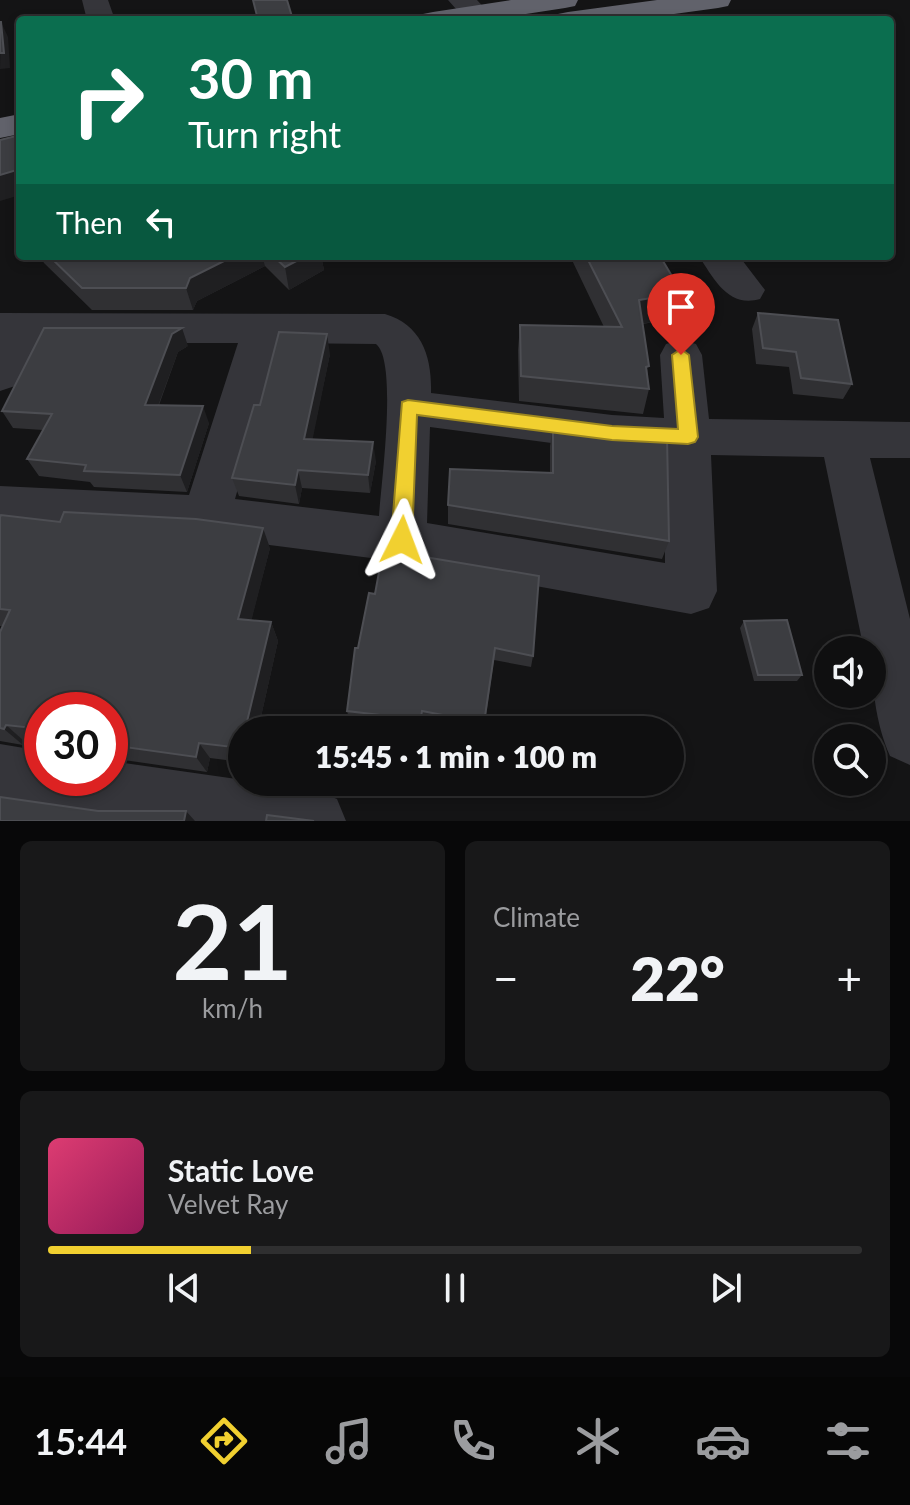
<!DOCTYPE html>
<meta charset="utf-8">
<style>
body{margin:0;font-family:Lato,sans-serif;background:#181819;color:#f1f3f6;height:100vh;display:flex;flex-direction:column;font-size:30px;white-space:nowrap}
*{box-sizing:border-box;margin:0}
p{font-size:26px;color:#9b9c9f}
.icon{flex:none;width:44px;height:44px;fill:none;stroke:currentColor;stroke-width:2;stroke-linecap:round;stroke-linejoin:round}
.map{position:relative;height:821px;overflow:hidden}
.drawer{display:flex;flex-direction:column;gap:20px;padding:20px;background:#080809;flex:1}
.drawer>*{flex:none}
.top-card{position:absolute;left:16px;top:16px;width:878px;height:244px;border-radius:8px;box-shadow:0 4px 12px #0003,0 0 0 2px #2f2f30;background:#0b6e4f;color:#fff;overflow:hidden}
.tools{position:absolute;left:814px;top:636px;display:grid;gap:16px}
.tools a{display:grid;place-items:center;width:72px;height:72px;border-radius:50%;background:#0f0f10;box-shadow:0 4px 12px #0003,0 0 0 2px #2f2f30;font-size:40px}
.speed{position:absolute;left:24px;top:692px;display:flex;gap:16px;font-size:40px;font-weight:700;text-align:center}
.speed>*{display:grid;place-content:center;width:104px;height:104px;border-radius:50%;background:#0f0f10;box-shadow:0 4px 12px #0003,0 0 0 2px #2f2f30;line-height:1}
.speed .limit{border:12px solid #d22;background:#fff;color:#111}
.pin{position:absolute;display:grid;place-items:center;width:68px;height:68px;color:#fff;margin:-82px -34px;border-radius:50% 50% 50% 0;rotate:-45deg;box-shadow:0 0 8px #0007}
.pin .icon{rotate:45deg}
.me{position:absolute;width:88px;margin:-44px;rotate:3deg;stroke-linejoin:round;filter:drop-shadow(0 0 6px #0008)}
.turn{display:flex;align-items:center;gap:28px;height:168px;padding:0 40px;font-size:36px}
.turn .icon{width:104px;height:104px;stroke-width:2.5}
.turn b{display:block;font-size:56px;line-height:68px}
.then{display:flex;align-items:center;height:76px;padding:0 40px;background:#0003;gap:16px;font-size:30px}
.big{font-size:60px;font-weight:800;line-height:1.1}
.drawer .card{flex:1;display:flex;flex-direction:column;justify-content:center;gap:12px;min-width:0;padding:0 28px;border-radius:12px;background:#181819}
.drawer .dial{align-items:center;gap:0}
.dial b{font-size:104px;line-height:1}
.song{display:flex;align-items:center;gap:24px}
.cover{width:96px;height:96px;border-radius:12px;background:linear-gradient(135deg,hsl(340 70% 55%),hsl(330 70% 35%))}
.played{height:8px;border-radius:4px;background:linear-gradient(90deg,#f1d030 25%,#2f2f30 25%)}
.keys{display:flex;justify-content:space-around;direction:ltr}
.heat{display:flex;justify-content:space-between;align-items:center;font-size:44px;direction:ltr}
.drawer .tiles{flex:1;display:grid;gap:20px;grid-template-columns:1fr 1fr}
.card:last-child{grid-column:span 2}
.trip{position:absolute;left:228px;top:716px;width:456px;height:80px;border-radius:40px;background:#0f0f10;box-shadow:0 4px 12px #0003,0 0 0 2px #2f2f30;font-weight:800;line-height:80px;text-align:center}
.tab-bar{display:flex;height:128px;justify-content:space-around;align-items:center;background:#060606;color:#9b9c9f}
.tab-bar .icon{width:56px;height:56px}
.tab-bar .on{color:#f1d030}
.tab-bar b{font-size:36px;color:#f1f3f6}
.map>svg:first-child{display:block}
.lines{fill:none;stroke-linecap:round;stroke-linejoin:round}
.street{fill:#35353a;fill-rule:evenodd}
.highway{fill:#61626b;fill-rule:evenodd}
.wall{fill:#303033}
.shaded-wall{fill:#1f1f21}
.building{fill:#3c3d41;stroke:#4d4e53;stroke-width:2}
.route{fill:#f1d030;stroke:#9d871f;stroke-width:2}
</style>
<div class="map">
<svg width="910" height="821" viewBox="0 0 910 821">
<rect width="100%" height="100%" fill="#141415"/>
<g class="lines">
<path class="street" d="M82 0H108L115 20H87Z
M448 0H477L489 13 480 20 465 19Z
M699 256H739L765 290 760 299C729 308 714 280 699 256Z
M0 313 385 314C422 325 432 357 431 393L612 415 664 418 660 355 666 344 681 340 696 344 702 355 709 419 910 422V458H870L910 619V765L890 756C875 721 872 687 872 650H864L824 457 711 455 717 591 709 608 691 614 402 562 206 537 0 526V486L189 495 238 343H38L15 386 0 391ZM279 343 376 344C398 361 381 484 379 516L235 499ZM430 427 612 451 665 454V563L427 523Z
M0 744 42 751V778H110V761L315 790 337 799 346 821H114L0 804Z"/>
<path class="highway" d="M511 0H578L575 6 565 8 487 20H419L423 14 433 12Z
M657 0H731L728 6 718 8 630 20H554L558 14 568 12Z
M20 114V134L0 138V118Z"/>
</g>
<path class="wall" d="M40 256H321L324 270 289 290 265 266 197 301 193 310H92L44 263Z
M570 256H660L682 293 675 318 643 324 649 389 643 414 519 401 518 350 520 325 604 327Z
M758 313 852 384 843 399 793 394 789 367 756 364 752 329Z
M188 346 178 352 159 405 209 423 187 492 94 487 90 482 39 476 27 459 43 430 13 428 2 411Z
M330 354 312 439 376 461 370 493 302 488 299 504 239 496 232 478 260 405Z
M553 426 669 541 662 559 448 524V505L550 472V446Z
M0 517 270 548 251 620 271 622 278 641 258 730H242V762L210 758 207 772 110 758V710H42V743L24 741 23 745 0 741V632L3 626H0Z
M369 593 533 656 531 667 494 660 484 730H467L423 722 422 730H388L389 726 350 722 347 711Z
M744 621 802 675 797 681H754L740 628Z
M388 782H415L414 785Z"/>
<path class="shaded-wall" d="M1 22 8 37 10 68 0 69Z
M20 169V195L0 201V175Z
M234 256H262L265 266 197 301 193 310 186 288 190 278Z
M306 256H321L324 270 289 290 285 267Z
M682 293 675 318 634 325 639 300Z
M182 328 188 346 178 352 152 422 145 405 172 334Z
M327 334 330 354 309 457 304 439Z
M203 406 209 423 187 492 180 475Z
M373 442 376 461 370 493 368 475Z
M298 470 302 488 299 504 295 485Z
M263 528 270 548 247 638 238 619Z
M271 622 278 641 258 730H245Z
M422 711 423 722 422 730H419Z
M6 725 24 741 23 745 4 729Z
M199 743 210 758 207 772 196 757Z
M186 811 195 821H184Z"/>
<path class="building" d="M253 0H287L293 20H258Z
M0 22H1L4 53H0Z
M20 135V169L0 175V140Z
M49 256H234L190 278 186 288H82Z
M273 256H306L285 267Z
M586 256H660L682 293 639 300 649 366 646 367 649 389 521 376 520 325 622 327Z
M758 313 838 320 852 384 801 378 796 352 763 348Z
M44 328H182L172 334 145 405 203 406 180 475 84 471 86 465 27 459 52 414 2 411Z
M279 332 327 334 304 439 373 442 368 475 298 470 295 485 232 478 254 405H260Z
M553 426 667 437 669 541 448 505 450 469 553 473Z
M64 512 196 519 263 528 238 619 271 622 245 730H242L241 748 199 743 196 757 110 745V710H42V729L6 725 4 729 0 728V632L10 610 0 609V517L1 515 60 522Z
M383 550 539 576 533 656 495 648 484 723 422 711 419 730H388L390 716 347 711 355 648H358L369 593 375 594Z
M787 620 802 675H758L744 621Z
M0 797 98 811H186L184 821H0Z
M267 815 314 821H266Z"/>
<path class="route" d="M681 349 689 355 698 437 695 442 688 444 612 440 417 415 412 540 409 546 402 549 394 546 391 540 402 402 408 400 612 426 678 429 672 355Z"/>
</svg>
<div class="tools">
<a><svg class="icon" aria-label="sound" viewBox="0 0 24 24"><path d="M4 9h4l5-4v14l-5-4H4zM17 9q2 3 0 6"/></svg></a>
<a><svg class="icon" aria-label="search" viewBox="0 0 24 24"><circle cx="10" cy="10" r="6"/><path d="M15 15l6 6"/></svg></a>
</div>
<div class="speed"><div class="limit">30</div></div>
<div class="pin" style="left:681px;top:355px;background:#d93025"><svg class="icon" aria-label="arrive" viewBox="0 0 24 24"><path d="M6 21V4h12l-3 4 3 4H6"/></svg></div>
<svg class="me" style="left:402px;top:540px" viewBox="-20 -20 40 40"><path d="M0-17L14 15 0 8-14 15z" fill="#f1d030" stroke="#fff" stroke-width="4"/></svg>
<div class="trip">15:45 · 1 min · 100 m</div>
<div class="top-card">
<div class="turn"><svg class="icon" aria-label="right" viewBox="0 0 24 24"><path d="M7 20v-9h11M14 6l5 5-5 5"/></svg><div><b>30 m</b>Turn right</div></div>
<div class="then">Then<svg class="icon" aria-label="left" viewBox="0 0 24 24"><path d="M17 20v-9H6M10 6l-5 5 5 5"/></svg></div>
</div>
</div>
<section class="drawer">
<div class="tiles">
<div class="card dial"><b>21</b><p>km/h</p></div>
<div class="card"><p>Climate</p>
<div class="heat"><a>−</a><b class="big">22°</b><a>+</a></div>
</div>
<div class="card">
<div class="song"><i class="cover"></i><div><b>Static Love</b><p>Velvet Ray</p></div></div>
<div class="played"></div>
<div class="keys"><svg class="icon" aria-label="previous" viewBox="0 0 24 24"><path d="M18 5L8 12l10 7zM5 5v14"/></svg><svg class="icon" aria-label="pause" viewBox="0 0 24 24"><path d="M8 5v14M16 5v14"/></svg><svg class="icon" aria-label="next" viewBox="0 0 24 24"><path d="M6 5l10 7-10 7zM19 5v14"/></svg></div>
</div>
</div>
</section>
<nav class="tab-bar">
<b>15:44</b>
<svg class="icon on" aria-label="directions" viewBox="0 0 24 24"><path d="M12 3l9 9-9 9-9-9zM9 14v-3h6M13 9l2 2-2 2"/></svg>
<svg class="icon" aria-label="music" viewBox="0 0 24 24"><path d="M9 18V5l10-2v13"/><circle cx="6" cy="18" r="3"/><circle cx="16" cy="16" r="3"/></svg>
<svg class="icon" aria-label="phone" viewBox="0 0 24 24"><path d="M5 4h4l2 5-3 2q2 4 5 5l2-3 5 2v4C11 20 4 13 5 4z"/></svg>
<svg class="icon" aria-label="climate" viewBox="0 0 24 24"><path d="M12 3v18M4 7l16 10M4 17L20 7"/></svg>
<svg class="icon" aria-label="car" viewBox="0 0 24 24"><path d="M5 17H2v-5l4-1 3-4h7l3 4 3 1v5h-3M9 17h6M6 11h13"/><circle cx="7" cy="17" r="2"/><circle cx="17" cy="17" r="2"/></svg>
<svg class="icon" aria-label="filters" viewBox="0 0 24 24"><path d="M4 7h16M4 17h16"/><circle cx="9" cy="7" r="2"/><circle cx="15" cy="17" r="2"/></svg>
</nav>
